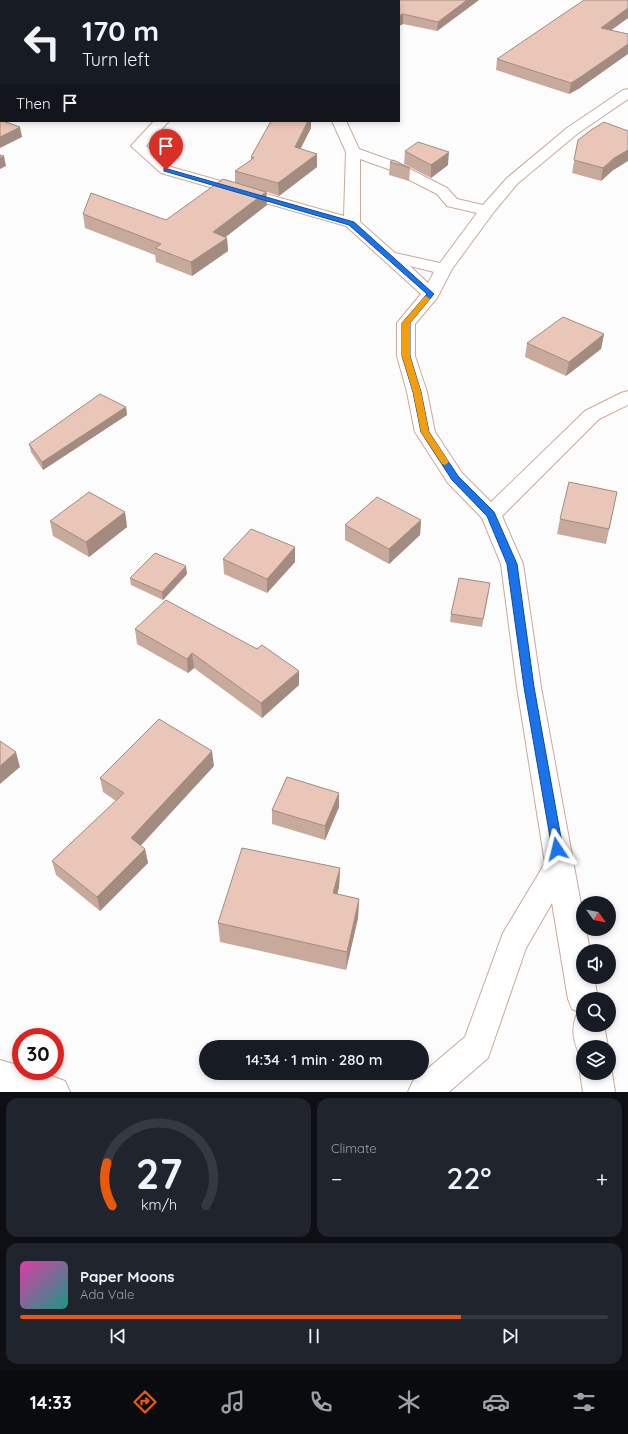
<!DOCTYPE html>
<meta charset="utf-8">
<style>
body{margin:0;font-family:Quicksand,sans-serif;background:#20242c;color:#f1f3f6;height:100vh;display:flex;flex-direction:column;font-size:15px;white-space:nowrap}
*{box-sizing:border-box;margin:0}
p{font-size:13px;color:#9ea1a6}
.icon{flex:none;width:22px;height:22px;fill:none;stroke:currentColor;stroke-width:2;stroke-linecap:round;stroke-linejoin:round}
.map{position:relative;height:1092px;overflow:hidden}
.side{display:flex;flex-direction:column;gap:6px;padding:6px;background:#0d0f14;flex:1}
.side>*{flex:none}
.top-card{position:absolute;left:0px;top:0px;width:400px;height:122px;box-shadow:0 2px 6px #0003;background:#171b24;color:#f1f3f6;overflow:hidden}
.needle{width:26px;rotate:123deg}
.controls{position:absolute;left:576px;top:896px;display:grid;gap:8px}
.controls a{display:grid;place-items:center;width:40px;height:40px;border-radius:50%;background:#171b24;box-shadow:0 2px 6px #0003;font-size:20px}
.speed{position:absolute;left:12px;top:1028px;display:flex;gap:8px;font-size:20px;font-weight:700;text-align:center}
.speed>*{display:grid;place-content:center;width:52px;height:52px;border-radius:50%;background:#171b24;box-shadow:0 2px 6px #0003;line-height:1}
.speed .limit{border:6px solid #d22;background:#fff;color:#111}
.pin{position:absolute;display:grid;place-items:center;width:34px;height:34px;color:#fff;margin:-41px -17px;border-radius:50% 50% 50% 0;rotate:-45deg;box-shadow:0 0 4px #0007}
.pin .icon{rotate:45deg}
.me{position:absolute;width:44px;margin:-22px;rotate:350deg;stroke-linejoin:round;filter:drop-shadow(0 0 3px #0008)}
.turn{display:flex;align-items:center;gap:14px;height:84px;padding:0 16px;font-size:18px}
.turn .icon{width:52px;height:52px;stroke-width:2.5}
.turn b{display:block;font-size:28px;line-height:34px}
.then{display:flex;align-items:center;height:38px;padding:0 16px;background:#0003;gap:8px;font-size:15px}
.big{font-size:30px;font-weight:600;line-height:1.1}
.side .tile{flex:1;display:flex;flex-direction:column;justify-content:center;gap:6px;min-width:0;padding:0 14px;border-radius:12px;background:#20242c}
.side .dial{align-items:center;gap:0}
.dial svg{height:104px;overflow:visible;fill:none;stroke:#363941;stroke-width:7;stroke-linecap:round;text-anchor:middle}
.dial text{fill:#f1f3f6;stroke:none}
.song{display:flex;align-items:center;gap:12px}
.cover{width:48px;height:48px;border-radius:6px;background:linear-gradient(135deg,hsl(320 70% 55%),hsl(170 70% 35%))}
.played{height:4px;border-radius:2px;background:linear-gradient(90deg,#ea580c 75%,#363941 75%)}
.keys{display:flex;justify-content:space-around;direction:ltr}
.heat{display:flex;justify-content:space-between;align-items:center;font-size:22px;direction:ltr}
.side .tiles{flex:1;display:grid;gap:6px;grid-template-columns:1fr 1fr}
.tile:last-child{grid-column:span 2}
.trip{position:absolute;left:199px;top:1040px;width:230px;height:40px;border-radius:20px;background:#171b24;box-shadow:0 2px 6px #0003;font-weight:600;line-height:40px;text-align:center}
.tab-bar{display:flex;height:64px;justify-content:space-around;align-items:center;background:#090b0e;color:#9ea1a6}
.tab-bar .icon{width:28px;height:28px}
.tab-bar .current{color:#ea580c}
.tab-bar b{font-size:18px;color:#f1f3f6}
.map>svg:first-child{display:block}
.lines{fill:none;stroke-linecap:round;stroke-linejoin:round}
.minor-casing{stroke:#caa99a;stroke-width:2}
.minor{fill:#fff;fill-rule:evenodd}
.wall{fill:#c8aa9d}
.shaded-wall{fill:#a38b80}
.building{fill:#e9c6b7;stroke:#a38b80}
.route{fill:#1a73e8;stroke:#114b97}
.slow{fill:#f59e0b}
</style>
<div class="map">
<svg width="628" height="1092" viewBox="0 0 628 1092">
<rect width="100%" height="100%" fill="#fcfcfc"/>
<g class="lines">
<defs>
<path id="minor" d="M628 89V99L577 134 517 184 493 213 452 269 437 298 415 324V356L427 392 435 432 462 473 491 502 585 411 621 393 628 391V405L599 419 502 516 523 564 541 687 583 915V929H586L590 951H583V977H594L598 999H583V1025H604L608 1047H583V1059L581 1058C574 1043 570 1030 577 1014L581 1013 572 1009 568 999 552 903 526 948 488 1058 449 1092H408L413 1081 465 1037 503 933 545 863 517 687 501 564 482 518 448 483 415 432 407 392 397 356V323L421 294 346 226 161 173 131 146 154 121H169L146 146 171 167 344 216 346 152 332 121H346L359 149 398 163 447 188 457 199 483 205 507 178 567 128 623 90ZM360 159 388 169 437 194 447 206 477 213 440 263 395 253 360 222ZM410 266 434 272 428 283Z
M0 1060 21 1066V1071H38L65 1081 70 1092H0Z
M583 1066V1073H609V1066L612 1073 615 1092H583L580 1073Z"/>
</defs>
<use href="#minor" class="minor-casing"/>
<use href="#minor" class="minor"/>
</g>
<path class="wall" d="M193 0H479L437 31 403 24 399 26V1Z
M628 0V18L611 30 580 88 569 94 496 70 497 59Z
M1 1V19H0V2Z
M308 121H311V128L300 149 317 154V167L279 196 267 192V205L225 237 227 238 228 251 192 276 156 262 155 255 85 228 83 214 166 220 235 183V171L251 160V157Z
M578 140 612 171 601 181 572 173Z
M405 151 448 165 431 178 404 164Z
M390 162 410 168 409 181 389 175Z
M604 334 601 349 566 376 525 357 527 343Z
M126 407 127 415 43 470 31 452 29 444Z
M617 492 606 544 557 534 560 519Z
M125 512 127 527 89 557 53 536 50 521Z
M421 520 420 535 389 564 345 540V525Z
M295 547V562L267 593 224 574 223 559Z
M187 574 163 600 131 585 130 578Z
M489 591 482 627 450 622 451 614Z
M135 629 257 649 299 671V685L262 718 194 668 188 673 137 644Z
M214 766 140 845 145 849 148 863 100 911 56 875 52 861 116 801 103 792 100 778Z
M339 793V807L325 840 272 824V810Z
M340 868 339 887 337 894 359 899 358 918 346 970 220 942 218 923Z"/>
<path class="shaded-wall" d="M77 0H92L91 1H75Z
M467 0H479L437 31 438 22Z
M628 8V18L599 39 601 28Z
M403 14V24L399 26V16Z
M628 44V54L580 88 569 94 571 83Z
M308 121H311V128L295 160V147Z
M20 127 22 137 0 148V137Z
M628 150V161L612 171 601 181 603 168 614 158Z
M449 152 448 165 431 178V165Z
M317 154V167L279 196 278 183Z
M4 156 6 166 0 169V158Z
M266 192 267 205 214 246 213 232Z
M227 238 228 251 192 276 191 262Z
M604 334 601 349 566 376 569 362Z
M126 407 127 415 43 470 42 462Z
M125 512 127 527 89 557 86 542Z
M421 520 420 535 389 564V549Z
M295 547V562L267 593V579Z
M186 566 187 574 163 600 162 592Z
M192 653 194 668 188 673 187 659Z
M299 671V685L262 718 261 703Z
M212 751 214 766 134 853 131 838Z
M16 752 20 767 0 784V766Z
M339 793V807L325 840V826Z
M145 849 148 863 100 911 97 897Z
M340 868 339 887 333 912V893Z
M359 899 358 918 346 970 347 952Z"/>
<path class="building" d="M4 0H77L75 1H2Z
M193 0H467L438 22 403 14 399 16V1H192Z
M584 0H628V8L601 28 628 34V44L582 76 571 83 497 59Z
M1 1V11H0V2Z
M0 120 1 121H3L20 127 0 137Z
M271 121H308L295 147 317 154 278 183 235 171 254 158 251 157Z
M604 122 628 131V150L614 158 603 168 574 160 578 140 591 130Z
M418 142 449 152 431 165 405 151Z
M0 155 4 156 0 158Z
M393 160 410 168 390 162Z
M223 179 266 192 213 232 227 238 191 262 155 248 161 244 83 214 91 193 166 220Z
M563 317 604 334 569 362 527 343Z
M100 394 126 407 42 462 29 444Z
M569 482 617 492 609 529 560 519Z
M89 492 125 512 86 542 50 521Z
M377 497 421 520 389 549 345 525Z
M251 529 295 547 267 579 223 559Z
M155 553 186 566 162 592 130 578Z
M459 578 490 583 483 619 451 614Z
M166 600 257 649 262 645 299 671 261 703 192 653 187 659 135 629Z
M159 719 212 751 131 838 145 849 97 897 52 861 124 793 100 778Z
M0 741 16 752 0 766Z
M287 777 339 793 325 826 272 810Z
M242 848 340 868 333 893 359 899 347 952 218 923Z"/>
<path class="route" d="M164 168 354 222 434 294 410 323V356L421 392 429 432 458 476 494 512 517 564 534 687 563 849 561 853 557 854 553 853 552 849 524 687 507 564 487 516 452 480 421 432 413 392 402 356V323L427 294 349 225 164 171Z"/>
<path class="slow" d="M426 296 430 299 410 323V356L421 392 429 432 449 462 445 465 442 464 421 432 413 392 402 356V323L424 297Z"/>
</svg>
<div class="controls">
<a><svg class="needle" viewBox="-14 -14 28 28"><path d="M0-13l5 13h-10z" fill="#e53935"/><path d="M0 13l5-13h-10z" fill="#9ea1a6"/></svg></a>
<a><svg class="icon" aria-label="sound" viewBox="0 0 24 24"><path d="M4 9h4l5-4v14l-5-4H4zM17 9q2 3 0 6"/></svg></a>
<a><svg class="icon" aria-label="search" viewBox="0 0 24 24"><circle cx="10" cy="10" r="6"/><path d="M15 15l6 6"/></svg></a>
<a><svg class="icon" aria-label="layers" viewBox="0 0 24 24"><path d="M12 4l9 5-9 5-9-5zM3 14l9 5 9-5"/></svg></a>
</div>
<div class="speed"><div class="limit">30</div></div>
<div class="pin" style="left:166px;top:170px;background:#d93025"><svg class="icon" aria-label="arrive" viewBox="0 0 24 24"><path d="M6 21V4h12l-3 4 3 4H6"/></svg></div>
<svg class="me" style="left:557px;top:849px" viewBox="-20 -20 40 40"><path d="M0-17L14 15 0 8-14 15z" fill="#1a73e8" stroke="#fff" stroke-width="4"/></svg>
<div class="trip">14:34 · 1 min · 280 m</div>
<div class="top-card">
<div class="turn"><svg class="icon" aria-label="left" viewBox="0 0 24 24"><path d="M17 20v-9H6M10 6l-5 5 5 5"/></svg><div><b>170 m</b>Turn left</div></div>
<div class="then">Then<svg class="icon" aria-label="arrive" viewBox="0 0 24 24"><path d="M6 21V4h12l-3 4 3 4H6"/></svg></div>
</div>
</div>
<section class="side">
<div class="tiles">
<div class="tile dial"><svg viewBox="0 0 100 80">
<path d="M14 69A42 42 0 1 1 86 69"/>
<path d="M14 69A42 42 0 0 1 10 36" stroke="#ea580c"/>
<text x="50" y="56" font-size="32" font-weight="700">27</text>
<text x="50" y="72" font-size="11">km/h</text>
</svg></div>
<div class="tile"><p>Climate</p>
<div class="heat"><a>−</a><b class="big">22°</b><a>+</a></div>
</div>
<div class="tile">
<div class="song"><i class="cover"></i><div><b>Paper Moons</b><p>Ada Vale</p></div></div>
<div class="played"></div>
<div class="keys"><svg class="icon" aria-label="previous" viewBox="0 0 24 24"><path d="M18 5L8 12l10 7zM5 5v14"/></svg><svg class="icon" aria-label="pause" viewBox="0 0 24 24"><path d="M8 5v14M16 5v14"/></svg><svg class="icon" aria-label="next" viewBox="0 0 24 24"><path d="M6 5l10 7-10 7zM19 5v14"/></svg></div>
</div>
</div>
</section>
<nav class="tab-bar">
<b>14:33</b>
<svg class="icon current" aria-label="directions" viewBox="0 0 24 24"><path d="M12 3l9 9-9 9-9-9zM9 14v-3h6M13 9l2 2-2 2"/></svg>
<svg class="icon" aria-label="music" viewBox="0 0 24 24"><path d="M9 18V5l10-2v13"/><circle cx="6" cy="18" r="3"/><circle cx="16" cy="16" r="3"/></svg>
<svg class="icon" aria-label="phone" viewBox="0 0 24 24"><path d="M5 4h4l2 5-3 2q2 4 5 5l2-3 5 2v4C11 20 4 13 5 4z"/></svg>
<svg class="icon" aria-label="climate" viewBox="0 0 24 24"><path d="M12 3v18M4 7l16 10M4 17L20 7"/></svg>
<svg class="icon" aria-label="car" viewBox="0 0 24 24"><path d="M5 17H2v-5l4-1 3-4h7l3 4 3 1v5h-3M9 17h6M6 11h13"/><circle cx="7" cy="17" r="2"/><circle cx="17" cy="17" r="2"/></svg>
<svg class="icon" aria-label="filters" viewBox="0 0 24 24"><path d="M4 7h16M4 17h16"/><circle cx="9" cy="7" r="2"/><circle cx="15" cy="17" r="2"/></svg>
</nav>
